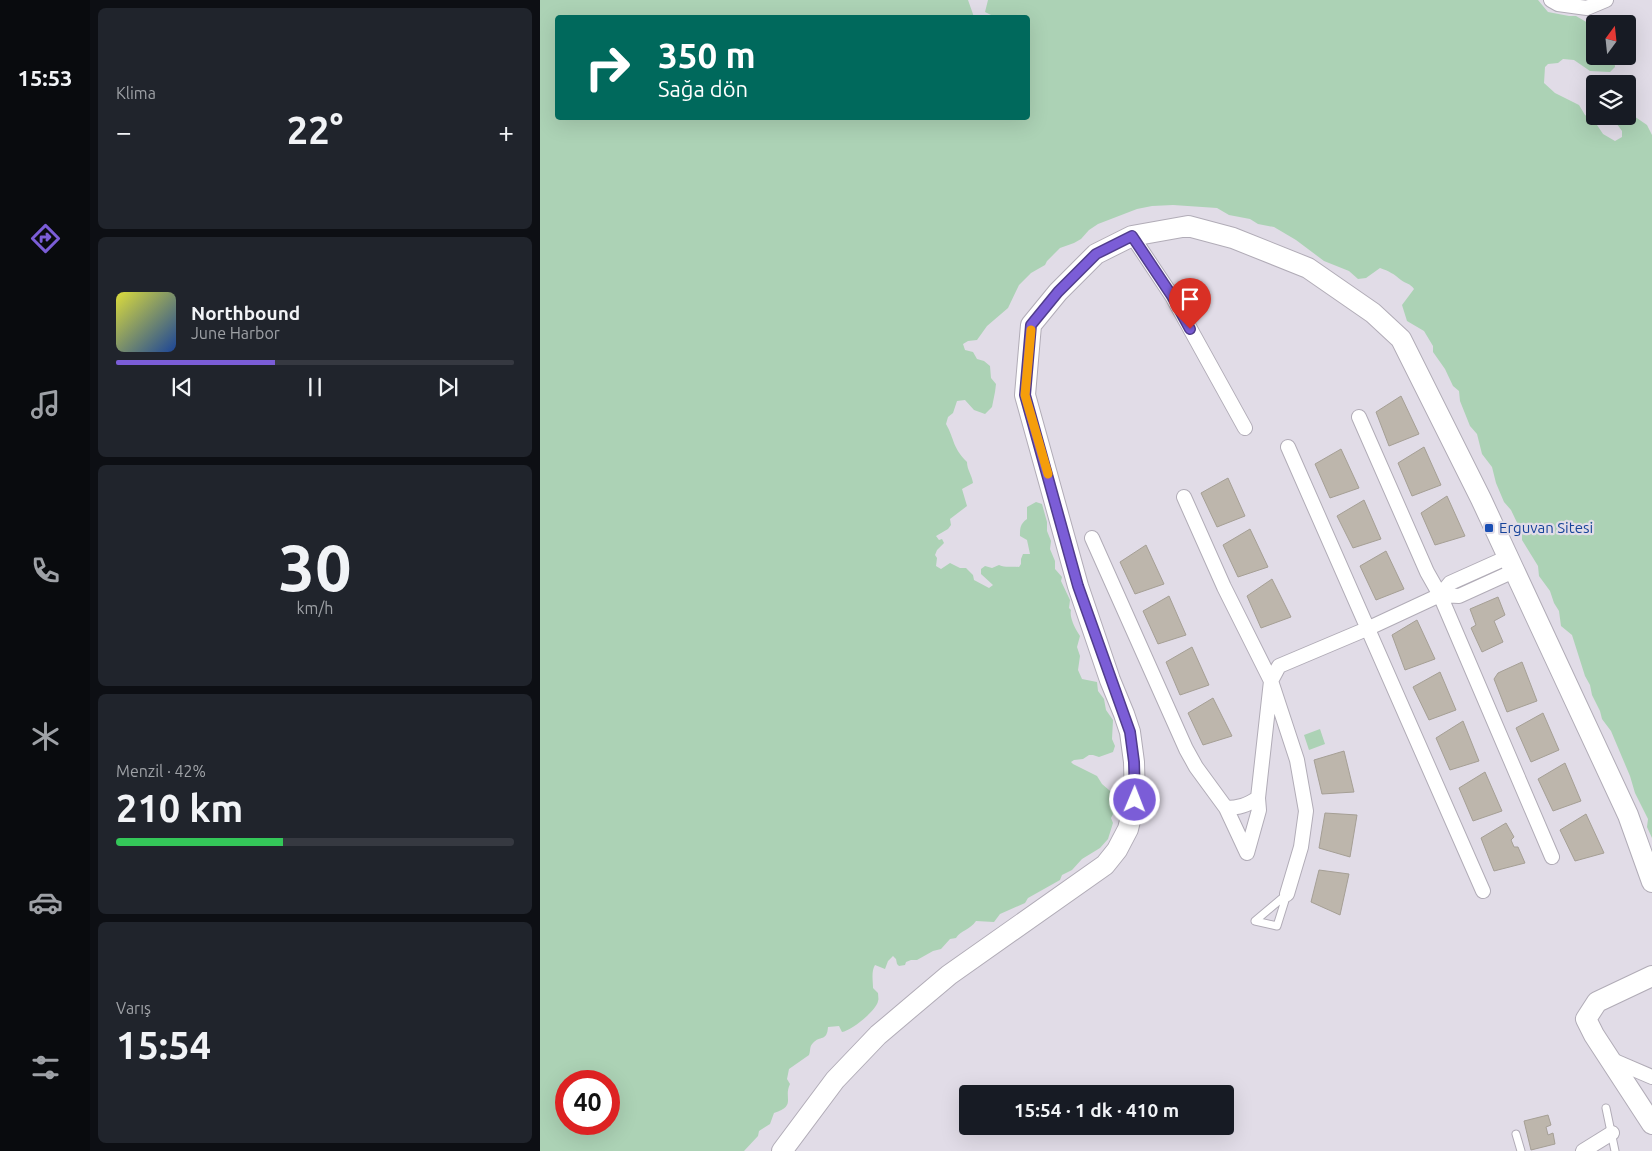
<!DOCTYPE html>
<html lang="tr">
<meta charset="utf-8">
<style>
body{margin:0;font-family:Ubuntu,sans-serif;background:#20242c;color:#f1f3f6;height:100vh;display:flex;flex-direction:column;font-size:19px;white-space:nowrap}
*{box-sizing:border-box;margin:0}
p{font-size:16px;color:#9ea1a6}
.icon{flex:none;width:28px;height:28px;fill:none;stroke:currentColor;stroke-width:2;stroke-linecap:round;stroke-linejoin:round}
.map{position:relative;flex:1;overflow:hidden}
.panel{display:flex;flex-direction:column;gap:8px;padding:8px;background:#0d0f14;width:450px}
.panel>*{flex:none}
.guide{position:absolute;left:15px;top:15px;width:475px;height:105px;border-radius:5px;box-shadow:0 5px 20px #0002;background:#00695c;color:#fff;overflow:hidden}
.needle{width:32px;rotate:15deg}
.fabs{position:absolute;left:1046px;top:15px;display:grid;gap:10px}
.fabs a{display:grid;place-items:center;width:50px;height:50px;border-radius:5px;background:#171b24;box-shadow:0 5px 20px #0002;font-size:25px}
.speed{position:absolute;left:15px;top:1070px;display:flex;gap:10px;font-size:25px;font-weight:700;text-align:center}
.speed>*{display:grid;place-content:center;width:65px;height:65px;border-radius:50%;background:#171b24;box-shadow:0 5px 20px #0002;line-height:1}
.speed .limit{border:8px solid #d22;background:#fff;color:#111}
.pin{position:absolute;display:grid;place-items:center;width:42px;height:42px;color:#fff;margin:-51px -21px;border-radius:50% 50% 50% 0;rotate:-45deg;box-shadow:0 0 5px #0007}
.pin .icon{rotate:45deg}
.me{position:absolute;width:55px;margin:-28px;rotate:1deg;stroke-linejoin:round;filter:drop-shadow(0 0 4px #0008)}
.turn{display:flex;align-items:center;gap:18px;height:105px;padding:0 20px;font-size:22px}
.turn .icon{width:65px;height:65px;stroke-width:2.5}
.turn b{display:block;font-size:35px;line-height:42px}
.big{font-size:38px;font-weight:600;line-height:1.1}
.panel .tile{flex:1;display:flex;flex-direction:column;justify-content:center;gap:8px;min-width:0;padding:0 18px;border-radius:8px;background:#20242c}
.panel .dial{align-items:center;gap:0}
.dial b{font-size:65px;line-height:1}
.song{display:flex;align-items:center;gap:15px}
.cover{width:60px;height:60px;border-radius:8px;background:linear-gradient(135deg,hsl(60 70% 55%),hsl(220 70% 35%))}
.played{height:5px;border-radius:2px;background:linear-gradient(90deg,#7b5dd7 40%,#363941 40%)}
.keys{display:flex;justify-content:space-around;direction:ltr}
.heat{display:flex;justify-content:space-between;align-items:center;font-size:28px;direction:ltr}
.charge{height:8px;border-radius:4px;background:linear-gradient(90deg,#34c759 42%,#363941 0)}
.trip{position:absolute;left:419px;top:1085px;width:275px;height:50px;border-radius:5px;background:#171b24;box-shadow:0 5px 20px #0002;font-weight:600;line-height:50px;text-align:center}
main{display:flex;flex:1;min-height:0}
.tab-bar{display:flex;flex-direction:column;width:90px;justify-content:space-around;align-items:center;background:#090b0e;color:#9ea1a6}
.tab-bar .icon{width:35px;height:35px}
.tab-bar .on{color:#7b5dd7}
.tab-bar b{font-size:22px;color:#f1f3f6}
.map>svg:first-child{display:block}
.green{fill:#acd2b5;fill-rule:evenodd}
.building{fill:#bdb6ac;stroke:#a59f95}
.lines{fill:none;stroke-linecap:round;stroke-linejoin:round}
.lane-casing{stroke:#b1acb7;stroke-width:9}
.street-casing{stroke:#b1acb7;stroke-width:16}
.secondary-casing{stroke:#b1acb7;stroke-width:22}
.lane{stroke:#fff;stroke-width:7}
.street{stroke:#fff;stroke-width:14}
.secondary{stroke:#fff;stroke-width:20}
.route-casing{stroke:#503c8c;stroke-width:12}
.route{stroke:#7b5dd7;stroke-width:9}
.slow{stroke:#f59e0b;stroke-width:9}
.transit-dot{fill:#1a4fb4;stroke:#e1dce7;stroke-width:2}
.labels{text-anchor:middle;stroke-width:4.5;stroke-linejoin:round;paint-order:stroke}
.transit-label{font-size:15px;fill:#164399;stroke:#e1dce7;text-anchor:start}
</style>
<main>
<nav class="tab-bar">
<b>15:53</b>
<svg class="icon on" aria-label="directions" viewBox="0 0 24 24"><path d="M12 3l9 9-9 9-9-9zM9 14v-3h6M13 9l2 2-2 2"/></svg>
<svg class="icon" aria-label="music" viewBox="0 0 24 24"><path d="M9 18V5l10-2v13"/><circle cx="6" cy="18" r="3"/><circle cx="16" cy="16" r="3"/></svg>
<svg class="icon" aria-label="phone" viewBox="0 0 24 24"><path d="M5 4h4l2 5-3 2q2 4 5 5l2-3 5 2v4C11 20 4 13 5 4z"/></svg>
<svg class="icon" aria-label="climate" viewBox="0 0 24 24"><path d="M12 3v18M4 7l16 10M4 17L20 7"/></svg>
<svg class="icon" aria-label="car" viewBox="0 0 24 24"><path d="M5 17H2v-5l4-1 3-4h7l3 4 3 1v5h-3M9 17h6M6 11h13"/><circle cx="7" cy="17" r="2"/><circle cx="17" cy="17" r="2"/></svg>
<svg class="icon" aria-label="filters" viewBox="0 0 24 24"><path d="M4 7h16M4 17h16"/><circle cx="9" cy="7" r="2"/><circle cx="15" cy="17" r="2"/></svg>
</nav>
<section class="panel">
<div class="tile"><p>Klima</p>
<div class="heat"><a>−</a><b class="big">22°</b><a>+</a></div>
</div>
<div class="tile">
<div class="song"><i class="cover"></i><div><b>Northbound</b><p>June Harbor</p></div></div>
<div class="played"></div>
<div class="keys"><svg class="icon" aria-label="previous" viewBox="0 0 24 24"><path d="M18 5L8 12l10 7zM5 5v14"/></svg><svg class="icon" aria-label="pause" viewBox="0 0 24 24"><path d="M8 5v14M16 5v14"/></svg><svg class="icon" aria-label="next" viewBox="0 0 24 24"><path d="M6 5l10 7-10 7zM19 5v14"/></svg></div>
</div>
<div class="tile dial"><b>30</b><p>km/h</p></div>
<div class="tile"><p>Menzil · 42%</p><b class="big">210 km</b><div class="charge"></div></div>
<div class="tile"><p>Varış</p><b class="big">15:54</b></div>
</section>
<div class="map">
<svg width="1112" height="1151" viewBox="0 0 1112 1151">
<rect width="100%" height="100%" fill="#e1dce7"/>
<path class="green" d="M0 0H428L434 17 18 18V118H488V18L455 17 445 12 448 0H998L1008 12 1029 16H1036L1055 27V56H1074L1075 67 1070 72 1050 71 1034 60 1023 59 1018 63 1008 64 1005 67 1004 83 1015 93 1039 105 1045 115 1055 122 1063 134 1075 141 1082 137V131L1071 116H1088V112L1107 125 1112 135V838L1107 827 1108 819 1095 793 1090 776 1071 731 1062 719 1060 711 1052 695 1050 685 1045 676 1032 635 1021 626 1019 611 1014 603 1010 591 999 576 998 566 982 540V533L971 510 964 502 956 483 952 467 942 454 937 434 930 426 920 401 919 391 913 386 905 369 893 352V346L884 331 867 321 862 305 874 289C870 283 866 284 861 280 854 274 849 271 840 268L826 278 818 279 809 271 784 261 756 240 734 227 718 224 710 219 689 215 677 208 633 205 612 206 597 209 558 224 549 230 541 239 534 243 520 248 507 261 505 265 491 273 479 285 468 308 447 326 437 340 428 341 423 344 425 350 433 352 437 359 444 361 450 366 451 378 456 384 455 392 452 407 445 414 434 410 425 400 417 401 413 413 408 417 406 424C415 440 412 447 427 462 427 470 432 475 433 483L422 489 427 506 410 519 411 525 408 529 396 536 399 540 402 539 404 543 397 550 395 555 397 558 396 566 401 569 410 563 420 568H426L433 575 434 580 449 588 453 585 441 574V569L445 566 452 568 459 565C466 568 471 566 479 567L481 564V559L483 554H490L487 540 480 536C480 528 480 524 487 519V507L496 502 502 504 507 522V531L511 541 510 549 515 561V569L522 577 521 581 530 600 529 608 531 610C529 618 536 630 540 636L537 647 540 656 538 670 542 679 557 682 558 691 564 699 566 710 573 720 572 739 575 746 573 752 559 757 553 755H549L543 759 534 760 531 762 533 764 557 776 562 784 576 796 578 810 573 814 571 818 573 823 568 839 560 848 542 859 532 870 522 875 520 880 488 898 485 903 460 914 454 922 436 921C430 930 421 930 416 938L410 939 401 949 393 951 377 960H371L366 962 365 965 359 966 357 964 356 959 353 956 348 961 345 969 335 965C331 971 333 981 333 988L338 993C338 996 339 999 338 1001 337 1010 311 1031 302 1032L299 1026 288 1027C287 1042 280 1035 273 1043 269 1047 271 1050 269 1055L249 1069 247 1079 250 1084C243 1098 257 1106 234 1113L230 1124 219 1131 218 1136 204 1151H0ZM26 1081H69V1124H26Z
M780 729 785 744 769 750 764 735Z"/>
<path class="building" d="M861 396 879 434 849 446 836 412Z
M884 447 901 485 872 496 858 463Z
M801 449 819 488 790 498 775 464Z
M688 478 705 516 677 527 661 493Z
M907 496 925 536 895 545 881 513Z
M824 500 841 539 813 548 797 516Z
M710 529 728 567 698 577 683 545Z
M606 545 624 584 595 594 580 562Z
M846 551 864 589 836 600 820 566Z
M732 579 751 617 721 628 707 596Z
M629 596 646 635 618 644 603 611Z
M958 597 965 615 954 621 963 642 942 652 931 628 936 625 930 609Z
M877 620 895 659 865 670 852 635Z
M652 647 669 685 640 695 626 662Z
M982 662 997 701 967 712 954 679 958 673Z
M900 672 916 710 889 720 873 687Z
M673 698 692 736 663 745 648 713Z
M1003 713 1019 750 991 762 976 728Z
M923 721 939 761 910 770 896 738Z
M804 751 814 792 782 794 774 760Z
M1025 763 1041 801 1013 811 998 779Z
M945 772 962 811 933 821 919 788Z
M785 813 817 815 810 857 779 848Z
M1046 814 1064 853 1035 861 1020 830Z
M966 823 974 837 971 840 974 847H978L985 863 954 871 941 838Z
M779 870 809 874 800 915 771 902Z
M1008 1115 1011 1125 1006 1127 1008 1135 1013 1133 1015 1144 991 1150 984 1121Z"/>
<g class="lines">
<defs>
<path id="lane" d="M747 894 737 926 715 921Z
M1066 1108 1075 1151
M976 1134 981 1151"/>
<path id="street" d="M1011 0 1018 4 1047 8 1066 0
M592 236 632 296 705 428
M819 417 887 572 900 595 1012 857
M748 447 943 891
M644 497 684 587 731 681 757 760 766 811 761 847 747 894
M552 538 646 749 656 767 686 808 707 853 719 810 718 798 731 681 739 666 829 628 900 595 910 583 968 557
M900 595 919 596 974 571
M686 808C699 808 707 805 718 798
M1070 1059 1112 1077
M1043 1151 1072 1133"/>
<path id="secondary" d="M1112 976 1057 1002 1046 1019 1054 1035 1112 1124
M242 1151 295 1080 338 1035 409 975 565 865 577 850 588 829 595 800 594 762 590 732 584 714 570 680 538 586 485 395 491 325 518 292 556 254 592 236 648 226 693 238 768 268 833 313 861 339 941 499 1088 815 1112 882"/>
</defs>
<use href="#lane" class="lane-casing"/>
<use href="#street" class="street-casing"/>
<use href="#secondary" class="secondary-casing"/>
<use href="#lane" class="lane"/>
<use href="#street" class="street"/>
<use href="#secondary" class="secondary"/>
</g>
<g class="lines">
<defs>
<path id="route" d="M595 800 594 762 590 732 538 586 485 395 491 325 518 292 556 254 592 236 632 296 650 329"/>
</defs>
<use href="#route" class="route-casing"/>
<use href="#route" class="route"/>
<path class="slow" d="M491 330 485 395 508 474"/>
</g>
<rect class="transit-dot" x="944" y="523" width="10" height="10" rx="2.5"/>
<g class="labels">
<g class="transit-label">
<text x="959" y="533">Erguvan Sitesi</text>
</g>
</g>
</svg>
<div class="fabs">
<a><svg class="needle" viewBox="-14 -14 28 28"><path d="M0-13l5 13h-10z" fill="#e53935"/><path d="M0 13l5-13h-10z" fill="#9ea1a6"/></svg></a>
<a><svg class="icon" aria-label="layers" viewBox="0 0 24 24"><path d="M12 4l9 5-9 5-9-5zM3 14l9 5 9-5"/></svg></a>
</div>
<div class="speed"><div class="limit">40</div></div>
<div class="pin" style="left:650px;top:329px;background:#d93025"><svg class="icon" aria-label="arrive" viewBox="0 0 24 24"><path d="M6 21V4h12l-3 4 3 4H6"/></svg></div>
<svg class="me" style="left:595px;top:800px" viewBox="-20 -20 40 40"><circle r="17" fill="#7b5dd7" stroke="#fff" stroke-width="3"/><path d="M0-11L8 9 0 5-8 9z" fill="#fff"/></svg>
<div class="trip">15:54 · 1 dk · 410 m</div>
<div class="guide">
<div class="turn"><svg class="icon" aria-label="right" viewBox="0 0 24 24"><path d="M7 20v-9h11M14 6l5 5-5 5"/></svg><div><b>350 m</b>Sağa dön</div></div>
</div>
</div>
</main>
